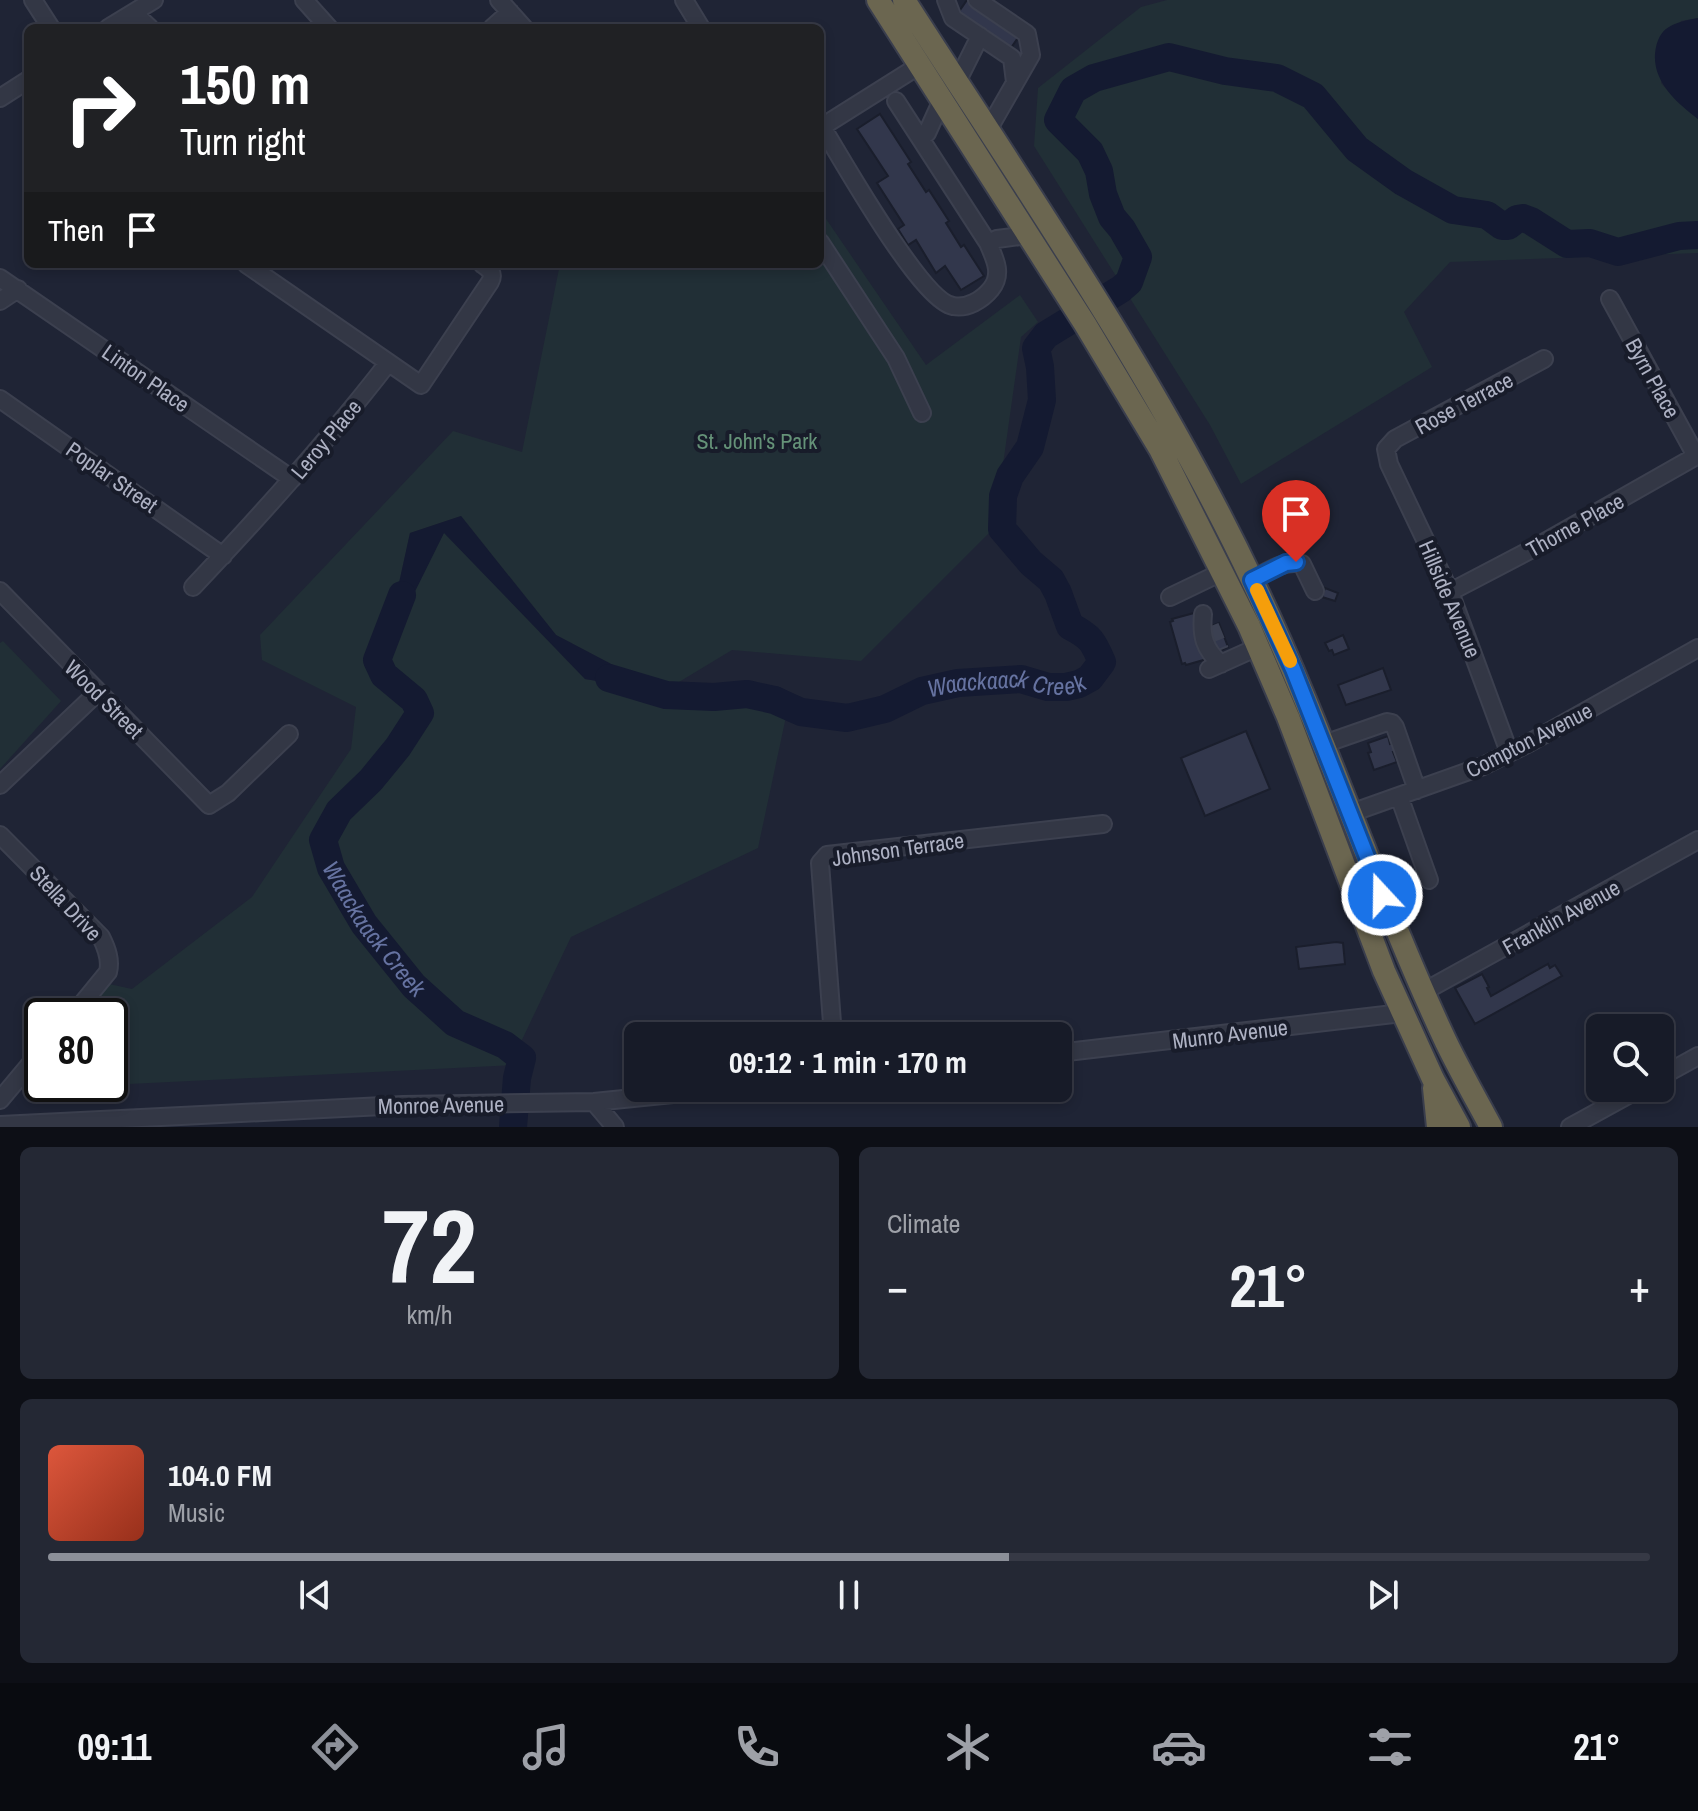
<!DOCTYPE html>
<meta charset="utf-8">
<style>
body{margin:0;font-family:"Archivo Narrow",sans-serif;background:#242834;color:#f1f3f6;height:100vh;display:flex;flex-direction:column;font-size:30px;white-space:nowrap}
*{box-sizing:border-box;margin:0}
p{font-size:26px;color:#9ea1a8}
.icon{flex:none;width:44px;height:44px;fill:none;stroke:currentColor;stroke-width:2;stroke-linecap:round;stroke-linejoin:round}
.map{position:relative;height:1127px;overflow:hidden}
.sheet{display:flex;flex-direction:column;gap:20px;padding:20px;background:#0d0f16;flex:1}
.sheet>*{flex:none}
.guide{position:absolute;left:24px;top:24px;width:800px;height:244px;border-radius:12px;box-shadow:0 4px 12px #0003,0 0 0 2px #363945;background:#202124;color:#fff;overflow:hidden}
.controls{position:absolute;left:1586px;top:1014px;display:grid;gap:16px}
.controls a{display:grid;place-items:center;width:88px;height:88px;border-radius:12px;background:#171b28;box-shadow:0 4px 12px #0003,0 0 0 2px #363945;font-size:40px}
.speed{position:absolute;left:24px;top:998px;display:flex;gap:16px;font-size:40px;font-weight:700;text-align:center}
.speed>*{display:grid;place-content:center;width:104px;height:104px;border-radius:50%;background:#171b28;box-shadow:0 4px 12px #0003,0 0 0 2px #363945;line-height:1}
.speed .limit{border:4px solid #111;border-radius:12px;background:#fff;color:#111}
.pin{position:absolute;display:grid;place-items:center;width:68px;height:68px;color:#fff;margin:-82px -34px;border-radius:50% 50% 50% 0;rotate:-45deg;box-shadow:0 0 8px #0007}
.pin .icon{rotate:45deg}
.me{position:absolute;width:88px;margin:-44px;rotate:339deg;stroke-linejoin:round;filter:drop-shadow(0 0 6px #0008)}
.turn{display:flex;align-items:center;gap:28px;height:168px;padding:0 24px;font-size:36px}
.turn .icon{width:104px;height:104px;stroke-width:2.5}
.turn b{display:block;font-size:56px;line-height:68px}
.then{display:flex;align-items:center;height:76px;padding:0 24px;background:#0003;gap:16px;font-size:30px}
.big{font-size:60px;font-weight:800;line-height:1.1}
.sheet .widget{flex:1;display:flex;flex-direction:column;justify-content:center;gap:12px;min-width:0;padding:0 28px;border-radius:12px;background:#242834}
.sheet .dial{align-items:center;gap:0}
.dial b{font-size:104px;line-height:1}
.song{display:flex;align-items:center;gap:24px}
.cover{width:96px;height:96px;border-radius:12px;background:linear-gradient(135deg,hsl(10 70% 55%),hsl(10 70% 35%))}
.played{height:8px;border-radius:4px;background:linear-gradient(90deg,#8c9099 60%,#363945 60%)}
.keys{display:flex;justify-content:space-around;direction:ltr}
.heat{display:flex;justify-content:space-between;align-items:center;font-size:44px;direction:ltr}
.sheet .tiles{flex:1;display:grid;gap:20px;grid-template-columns:1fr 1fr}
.widget:last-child{grid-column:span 2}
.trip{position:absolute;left:624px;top:1022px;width:448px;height:80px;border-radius:12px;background:#171b28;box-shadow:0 4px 12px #0003,0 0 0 2px #363945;font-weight:800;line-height:80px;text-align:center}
.menu{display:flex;height:128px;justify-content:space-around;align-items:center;background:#090b10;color:#9ea1a8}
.menu .icon{width:56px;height:56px}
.menu .current{color:#8c9099}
.menu b{font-size:36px;color:#f1f3f6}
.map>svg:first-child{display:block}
.green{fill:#212f36}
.water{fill:#141a31}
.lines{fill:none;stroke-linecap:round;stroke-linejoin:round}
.river{stroke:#141a31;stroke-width:28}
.building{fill:#32374c;stroke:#1a1e2c;stroke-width:2}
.minor-tunnel{stroke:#3b4051;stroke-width:16;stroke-dasharray:16 8;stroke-linecap:butt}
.minor-casing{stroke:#3c404f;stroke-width:20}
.highway-casing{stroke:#3a3e4d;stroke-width:26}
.minor{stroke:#333745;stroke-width:16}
.highway{stroke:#6b6650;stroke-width:22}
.route-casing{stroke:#114b97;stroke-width:20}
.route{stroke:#1a73e8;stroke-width:14}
.slow{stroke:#f59e0b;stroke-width:14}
.labels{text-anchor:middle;stroke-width:8;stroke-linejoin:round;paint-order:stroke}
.street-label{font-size:22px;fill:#adb1c3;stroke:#181c2a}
.park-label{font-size:22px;fill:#659278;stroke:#181c2a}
.water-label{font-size:24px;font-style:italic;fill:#6673a1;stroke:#181c2a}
</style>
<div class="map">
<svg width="1698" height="1127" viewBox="0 0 1698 1127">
<rect width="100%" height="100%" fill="#1f2435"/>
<path class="green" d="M1167 0H1698V18L1681 21 1661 83 1676 100 1698 119V253L1450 262 1404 312 1432 367 1241 484 1210 425 1034 146 1038 88 1141 7Z
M820 210 926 365 1020 295 1038 322 1021 337 994 528 861 661 732 650 674 685 632 675 556 635 461 516 410 533 384 651 444 532 585 679 787 712 758 848 571 937 520 1044 517 1065 7 1090 42 1050V1084H110V1016H71L100 982 132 989 252 897 351 749 356 707 262 660 260 635 453 431 522 452 560 264H820Z
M3 641 61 701 0 769V643Z"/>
<path class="water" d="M1698 18V119C1677 103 1653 82 1655 54 1658 26 1673 23 1698 18Z
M461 516 556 635 632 675 695 690 761 685 780 687 795 695V707L787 712 585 679 444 533 383 656 410 533Z"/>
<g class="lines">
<g class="river">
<path id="s1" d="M402 595 377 660 384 675 414 700 420 713 398 747 371 780 339 811 323 840 331 868 364 924 414 986 455 1023 505 1045 522 1058 517 1078 513 1127"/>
<path id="s2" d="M609 678 666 695 714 697 747 694 774 700 801 712 847 718 885 709 922 691 958 683 1021 679 1048 687H1066L1079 684 1090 678 1102 662C1093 641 1091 637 1070 626L1058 593 1051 580 1031 563 1002 529 1003 496 1010 476 1030 447 1042 400 1040 367 1036 348 1046 335 1121 289 1129 282 1138 257 1122 229 1112 217 1103 194 1099 171 1090 152 1058 120 1073 90 1094 78 1169 57 1225 71 1277 78 1313 96 1357 149 1403 182 1453 210 1487 215 1502 226H1508L1517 219 1523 218 1531 221 1567 244 1590 243 1618 252 1679 236 1698 235"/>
</g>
</g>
<path class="building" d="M967 0H970L1020 35 1008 52 956 16Z
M880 114 911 162 908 164 926 192 929 190 949 221 946 223 961 247 964 245 984 276 961 290 945 266 936 273 916 240 908 245 898 229 904 225 877 183 888 176 857 129Z
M1297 500 1299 504 1296 505 1312 535 1314 534 1316 538 1286 552 1267 515Z
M1325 588 1338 593 1335 601 1322 597Z
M1194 613 1207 659 1186 665 1185 663 1182 664 1170 622 1173 621 1172 619Z
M1219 623 1228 647 1213 654 1203 629Z
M1343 635 1349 649 1334 655 1332 650 1329 651 1325 643Z
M1383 668 1391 690 1346 705 1338 685Z
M1246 731 1270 789 1205 816 1181 758Z
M1388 736 1390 744 1396 742 1399 751 1393 752 1397 762 1374 770 1368 753 1371 752 1368 743Z
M1336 942 1343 943 1345 964 1299 969 1296 947Z
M1548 964 1550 968 1555 965 1562 976 1475 1024 1455 988 1482 974 1489 987 1487 988 1491 996Z"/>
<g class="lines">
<path class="minor-tunnel" d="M1211 626 1221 650"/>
<defs>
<path id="minor" d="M33 0 51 28
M304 0 329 28
M499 0 524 28
M684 0 701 28
M946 0 953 18 1012 58 1015 82
M977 0 1027 34 1031 55 988 130
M134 13 150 28
M108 28 154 0
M492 28 510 12
M957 82 980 36
M0 98 28 80
M822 127C842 159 921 301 953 306 967 309 982 300 991 289 1003 274 995 259 988 243L896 101
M820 128 920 65
M920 138 927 133 942 100
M820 242 896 358 922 413
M988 243 997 239 1028 235
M246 264 421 385 490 282C495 273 489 269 482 264
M0 278 292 479
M1610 299 1696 456
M0 301 18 289
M0 399 223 556
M1252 580C1267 572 1285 559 1302 564L1315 591
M193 587C261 515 327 442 388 363
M0 591 209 805 228 793 289 734
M1450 592 1536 547 1698 455
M1170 597 1222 572
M1203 614C1201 636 1204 649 1221 664
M1209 669 1258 647
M1324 744 1387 722 1392 723 1395 727 1417 790
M1509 752 1450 592 1389 464 1386 449 1395 439 1544 359
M0 785 98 692
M1399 796 1429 880
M1351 813 1483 766 1529 743 1698 648
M0 835 101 937C107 949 111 960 108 972L72 1016
M1423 992 1698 840
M833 1036 820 863 827 855 1103 824
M1058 1053 1402 1013
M1660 1077 1698 1056
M0 1100 42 1050
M594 1102 615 1127
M0 1125 403 1105 594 1102 732 1088
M1570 1127 1641 1088"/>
<path id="highway" d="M878 0 1085 324 1160 449 1249 626 1288 717 1384 971 1433 1079 1459 1127
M904 0C1026 190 1156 377 1253 582 1325 732 1375 891 1446 1042 1460 1071 1476 1099 1491 1127
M1434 1088 1438 1127"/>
</defs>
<use href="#minor" class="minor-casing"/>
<use href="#highway" class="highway-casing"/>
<use href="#minor" class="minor"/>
<use href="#highway" class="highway"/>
</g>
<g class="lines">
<defs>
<path id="route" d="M1296 562 1286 563 1252 580 1293 669 1382 895"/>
</defs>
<use href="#route" class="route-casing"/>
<use href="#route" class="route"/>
<path class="slow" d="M1257 590 1290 661"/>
</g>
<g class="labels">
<g class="street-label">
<text transform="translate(146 378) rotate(35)" y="8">Linton Place</text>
<text transform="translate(1653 378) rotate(61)" y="8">Byrn Place</text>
<text transform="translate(1464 403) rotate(-28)" y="8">Rose Terrace</text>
<text transform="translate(326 439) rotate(-50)" y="8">Leroy Place</text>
<text transform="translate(112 477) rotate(35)" y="8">Poplar Street</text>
<text transform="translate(1575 525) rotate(-29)" y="8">Thorne Place</text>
<text transform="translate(1450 599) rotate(67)" y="8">Hillside Avenue</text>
<text transform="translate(104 699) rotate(45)" y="8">Wood Street</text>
<text transform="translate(1529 740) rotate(-27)" y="8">Compton Avenue</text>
<text transform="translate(898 849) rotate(-8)" y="8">Johnson Terrace</text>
<text transform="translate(66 903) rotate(47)" y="8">Stella Drive</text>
<text transform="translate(1561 917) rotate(-29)" y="8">Franklin Avenue</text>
<text transform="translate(1230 1034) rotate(-7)" y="8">Munro Avenue</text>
<text transform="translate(441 1105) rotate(-1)" y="8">Monroe Avenue</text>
</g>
<g class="park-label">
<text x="757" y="449">St. John's Park</text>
</g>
<g class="water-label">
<text dy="8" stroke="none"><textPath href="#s2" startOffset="410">Waackaack Creek</textPath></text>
<text dy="8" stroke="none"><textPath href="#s1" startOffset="404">Waackaack Creek</textPath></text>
</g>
</g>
</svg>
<div class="controls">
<a><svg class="icon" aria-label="search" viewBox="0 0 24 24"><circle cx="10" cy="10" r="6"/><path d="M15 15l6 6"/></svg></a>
</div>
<div class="speed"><div class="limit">80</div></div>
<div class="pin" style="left:1296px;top:562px;background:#d93025"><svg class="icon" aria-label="arrive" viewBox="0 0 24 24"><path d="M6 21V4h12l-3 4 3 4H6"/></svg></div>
<svg class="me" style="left:1382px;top:895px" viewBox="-20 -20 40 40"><circle r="17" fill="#1a73e8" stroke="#fff" stroke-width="3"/><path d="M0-11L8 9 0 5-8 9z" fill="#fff"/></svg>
<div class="trip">09:12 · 1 min · 170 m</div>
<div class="guide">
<div class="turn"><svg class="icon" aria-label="right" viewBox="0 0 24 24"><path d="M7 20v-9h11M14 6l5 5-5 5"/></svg><div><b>150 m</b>Turn right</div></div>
<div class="then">Then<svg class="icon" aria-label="arrive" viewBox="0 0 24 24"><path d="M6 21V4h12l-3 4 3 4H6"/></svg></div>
</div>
</div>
<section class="sheet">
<div class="tiles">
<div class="widget dial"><b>72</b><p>km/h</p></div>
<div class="widget"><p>Climate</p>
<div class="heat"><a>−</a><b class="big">21°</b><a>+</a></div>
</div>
<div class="widget">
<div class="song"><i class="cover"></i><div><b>104.0 FM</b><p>Music</p></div></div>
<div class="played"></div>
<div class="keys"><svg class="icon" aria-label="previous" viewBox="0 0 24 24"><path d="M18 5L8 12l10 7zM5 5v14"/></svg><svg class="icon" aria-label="pause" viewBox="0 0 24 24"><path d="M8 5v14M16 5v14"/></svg><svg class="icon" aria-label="next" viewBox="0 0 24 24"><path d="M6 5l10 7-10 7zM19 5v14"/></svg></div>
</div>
</div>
</section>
<nav class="menu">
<b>09:11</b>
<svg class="icon current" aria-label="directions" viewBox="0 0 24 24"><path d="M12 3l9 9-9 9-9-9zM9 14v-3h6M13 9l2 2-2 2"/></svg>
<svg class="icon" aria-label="music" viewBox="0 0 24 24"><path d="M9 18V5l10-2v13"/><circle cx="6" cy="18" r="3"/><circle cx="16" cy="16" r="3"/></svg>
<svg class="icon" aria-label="phone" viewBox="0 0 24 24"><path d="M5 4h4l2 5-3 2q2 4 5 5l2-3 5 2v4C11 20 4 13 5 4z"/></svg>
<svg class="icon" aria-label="climate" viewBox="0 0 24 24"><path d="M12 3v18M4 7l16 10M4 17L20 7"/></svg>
<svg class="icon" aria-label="car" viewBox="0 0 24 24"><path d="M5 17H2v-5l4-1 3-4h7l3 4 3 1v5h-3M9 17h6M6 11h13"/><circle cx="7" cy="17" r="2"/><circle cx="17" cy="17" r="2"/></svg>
<svg class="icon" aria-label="filters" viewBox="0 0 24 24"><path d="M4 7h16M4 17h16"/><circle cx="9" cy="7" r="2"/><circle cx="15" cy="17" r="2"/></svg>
<b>21°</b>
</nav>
